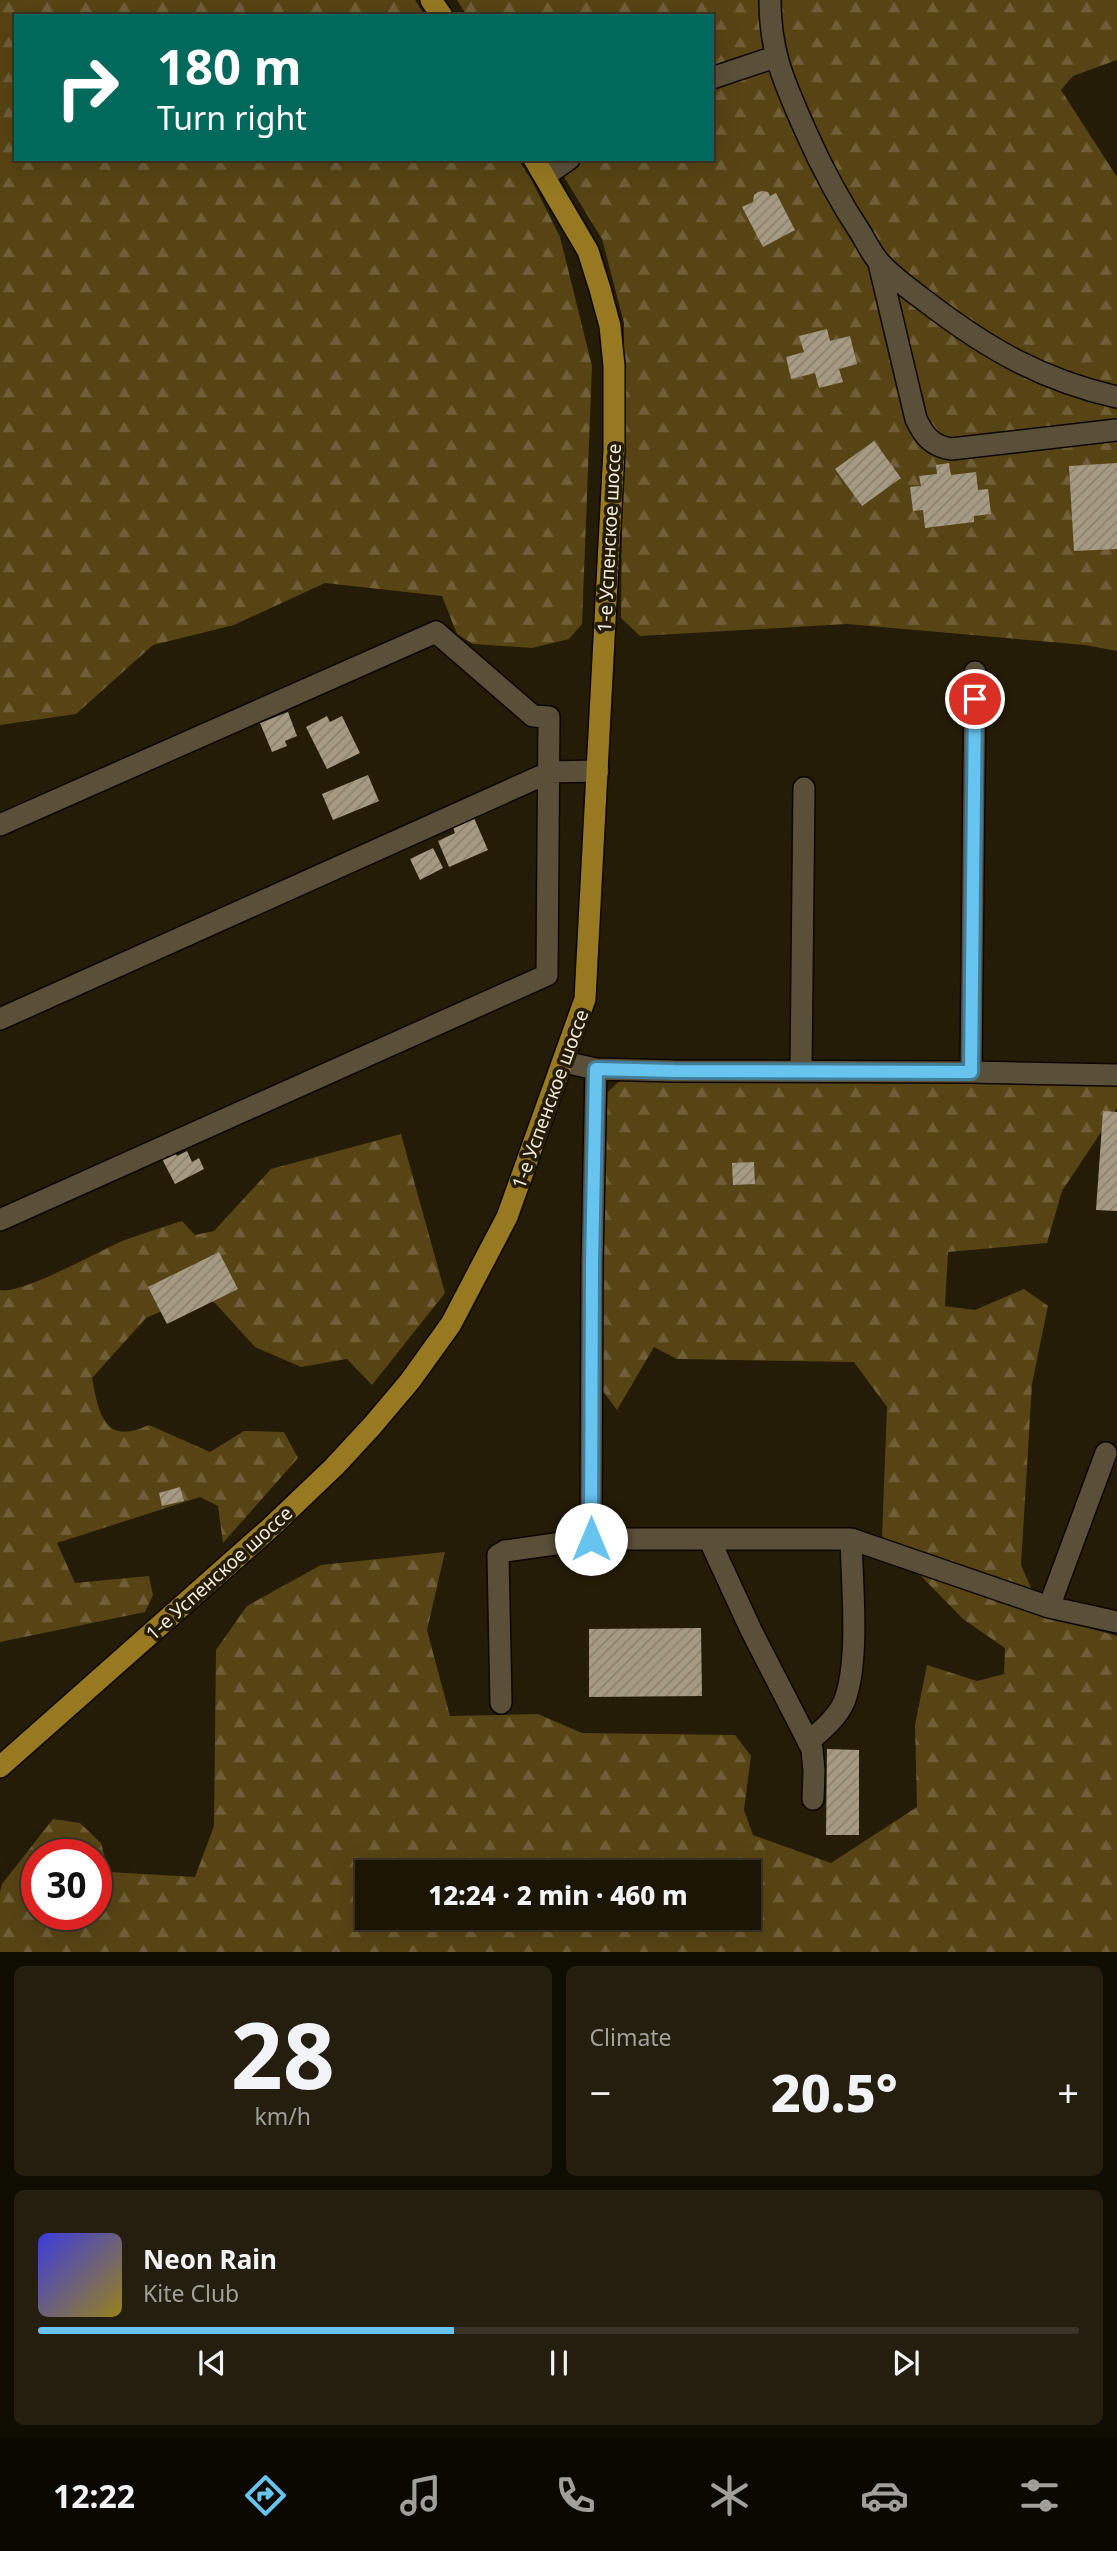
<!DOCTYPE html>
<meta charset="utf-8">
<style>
body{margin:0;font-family:"Noto Sans",sans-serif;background:#241e0e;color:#f1f3f6;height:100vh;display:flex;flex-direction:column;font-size:26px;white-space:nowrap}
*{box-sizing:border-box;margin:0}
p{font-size:23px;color:#a09f9a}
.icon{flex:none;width:38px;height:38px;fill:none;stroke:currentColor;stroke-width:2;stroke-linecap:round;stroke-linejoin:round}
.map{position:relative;height:1952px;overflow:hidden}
.side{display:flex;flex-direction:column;gap:14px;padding:14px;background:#0f0c02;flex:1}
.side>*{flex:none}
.hud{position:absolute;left:14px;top:14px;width:700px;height:147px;border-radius:0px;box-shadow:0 7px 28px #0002,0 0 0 2px #393426;background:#00695c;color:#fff;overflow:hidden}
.speed{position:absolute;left:21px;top:1839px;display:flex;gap:14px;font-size:35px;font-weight:700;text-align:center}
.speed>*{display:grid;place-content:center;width:91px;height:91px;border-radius:50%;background:#1b1504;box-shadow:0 7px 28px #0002,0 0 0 2px #393426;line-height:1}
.speed .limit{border:10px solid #d22;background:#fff;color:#111}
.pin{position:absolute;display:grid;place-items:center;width:60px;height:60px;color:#fff;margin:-30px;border:4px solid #fff;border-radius:50%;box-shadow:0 2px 7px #0007}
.me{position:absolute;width:77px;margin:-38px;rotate:0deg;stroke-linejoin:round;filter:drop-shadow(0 0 5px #0008)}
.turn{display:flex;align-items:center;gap:24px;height:147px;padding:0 28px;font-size:32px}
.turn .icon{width:91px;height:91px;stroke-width:2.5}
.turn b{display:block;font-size:49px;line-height:60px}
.big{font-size:52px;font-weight:800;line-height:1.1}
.side .widget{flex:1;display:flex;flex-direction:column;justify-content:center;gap:10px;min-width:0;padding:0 24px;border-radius:10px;background:#241e0e}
.side .dial{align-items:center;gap:0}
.dial b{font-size:91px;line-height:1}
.song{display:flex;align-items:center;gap:21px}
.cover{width:84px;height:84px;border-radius:10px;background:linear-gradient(135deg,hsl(240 70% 55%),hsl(50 70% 35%))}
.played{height:7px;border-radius:4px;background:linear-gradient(90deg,#67c4ef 40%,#393426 40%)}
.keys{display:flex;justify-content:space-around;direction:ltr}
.heat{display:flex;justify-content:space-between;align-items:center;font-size:38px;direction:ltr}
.side .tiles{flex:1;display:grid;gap:14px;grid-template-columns:1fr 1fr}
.widget:last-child{grid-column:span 2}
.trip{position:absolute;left:355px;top:1860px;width:406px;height:70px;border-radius:0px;background:#1b1504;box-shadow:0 7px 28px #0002,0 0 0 2px #393426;font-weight:800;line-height:70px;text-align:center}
.tabs{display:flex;height:112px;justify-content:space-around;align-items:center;background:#0b0802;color:#a09f9a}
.tabs .icon{width:49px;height:49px}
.tabs .on{color:#67c4ef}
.tabs b{font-size:32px;color:#f1f3f6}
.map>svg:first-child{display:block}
.forest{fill:url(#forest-firs);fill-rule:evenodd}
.building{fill:url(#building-hatch)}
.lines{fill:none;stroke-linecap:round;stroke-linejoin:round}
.minor-casing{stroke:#0d0600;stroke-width:24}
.major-casing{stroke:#0d0600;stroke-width:24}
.minor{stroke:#5a5039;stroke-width:21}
.major{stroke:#977922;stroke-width:21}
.route-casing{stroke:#437f9b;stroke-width:18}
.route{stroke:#67c4ef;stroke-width:12}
.labels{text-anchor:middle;stroke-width:7;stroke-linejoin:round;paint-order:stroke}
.street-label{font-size:19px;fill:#f1ebde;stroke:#241c06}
</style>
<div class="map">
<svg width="1117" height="1953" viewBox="0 0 1117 1953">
<defs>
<pattern id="forest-firs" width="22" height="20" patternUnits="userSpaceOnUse" patternTransform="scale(1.75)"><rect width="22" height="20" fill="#574414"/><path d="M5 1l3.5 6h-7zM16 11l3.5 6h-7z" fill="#705f36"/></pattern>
<pattern id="building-hatch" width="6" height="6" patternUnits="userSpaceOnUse" patternTransform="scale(1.75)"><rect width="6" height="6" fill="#a69b82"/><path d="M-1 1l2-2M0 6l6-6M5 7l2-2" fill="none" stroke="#8a826f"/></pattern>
</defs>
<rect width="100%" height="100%" fill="#241c06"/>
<path class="forest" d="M0 0H415L425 16H16V159H518L532 181 560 237 592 366 582 624 569 639 532 648 473 644 457 634 442 596 325 583 234 625 153 645 76 714 0 725Z
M457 0H1117V60L1073 76 1061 90 1117 177V651L1085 645 847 624 640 636 621 618 624 323 602 239 553 159H712V16H467Z
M626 1075 1117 1078V1108L1062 1191 1047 1243 948 1252 945 1306 975 1310 1024 1289 1048 1306 1032 1384 1021 1565 1043 1615 1117 1636V1952L0 1953V1892L2 1884 53 1819 80 1823 101 1843 109 1872 195 1877 214 1826 216 1650 247 1606 321 1565 445 1552 427 1630 450 1716 538 1714 582 1733 735 1735 751 1756 744 1810 753 1835 831 1863 917 1807 915 1725 927 1665 977 1681 1004 1674 1005 1648 963 1619 882 1536 887 1407 854 1362 677 1359 654 1347 617 1410 599 1386 597 1102ZM37 1855H96V1914H37ZM368 1872H749V1918H368Z
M401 1134 445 1293 372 1385 347 1359 301 1367 255 1347 215 1303 197 1296 146 1318 92 1378C99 1414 104 1446 149 1425L210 1452 244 1431 284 1432 298 1458 223 1543 218 1506 200 1497 57 1543 75 1583 149 1576 153 1595 145 1612 0 1642V1290C22 1295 100 1250 125 1240 144 1233 163 1227 182 1221L195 1235 214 1231 271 1169Z"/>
<path class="building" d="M763 191 768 192 770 196 776 193 795 230 763 247 742 207 753 202 754 195 758 192Z
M827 329 830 341 850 336 857 364 839 369 843 382 819 388 815 373 791 379 786 357 804 352 799 336Z
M874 441 901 478 862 506 835 469Z
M949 463 951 475 976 472 978 490 988 489 991 514 974 516V522L925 528 923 510 913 511 910 487 921 486 919 476 937 474 936 465Z
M1117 463V549L1074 551 1069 466Z
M288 712 297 736 285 741 287 746 272 752 260 723Z
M327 716 330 722 342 716 360 753 327 769 306 727Z
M368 775 379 801 333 820 322 794Z
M474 818 488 850 449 867 438 841 455 833 453 827Z
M433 848 443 868 420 880 410 859Z
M1103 1111 1117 1112V1211L1096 1210Z
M172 1147 177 1156 187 1151 192 1162 199 1158 204 1169 175 1184 159 1153Z
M754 1162 755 1184 733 1185 732 1163Z
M219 1252 238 1289 167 1324 148 1287Z
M180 1487 184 1501 162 1506 159 1493Z
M701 1628 702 1696 589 1697V1629Z
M827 1749 859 1750V1835H826Z"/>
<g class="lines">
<defs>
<path id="minor" d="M770 0C770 54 785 84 806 132 822 168 840 202 862 235 867 244 872 254 879 262 892 277 912 291 928 303 988 349 1042 380 1117 397
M712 78 775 57
M545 176 569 159
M879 263 916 419C924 436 932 446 951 449L1117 430
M0 825 436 632 533 716 549 717 547 975 0 1220
M0 1019 550 772 598 771
M564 1062 596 1069 592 1264 591 1539
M596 1069 674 1071 971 1072 1117 1075
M801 1070 804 788
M971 1072 975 672
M710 1541 751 1630 812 1749 814 1771 813 1799
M1049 1607 1106 1453
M501 1703 498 1555 505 1551 591 1539H851L1049 1607 1117 1622
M808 1742C821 1731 837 1718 844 1702 860 1662 852 1584 851 1539"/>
<path id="major" d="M431 0 442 16
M0 1767 270 1528 334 1467 372 1426 410 1381 451 1324 507 1217 585 999 614 450V366L610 326 600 289 588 251 534 159"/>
</defs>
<use href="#minor" class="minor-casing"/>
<use href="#major" class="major-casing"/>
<use href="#minor" class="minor"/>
<use href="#major" class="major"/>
</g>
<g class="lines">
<defs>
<path id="route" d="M591 1539 592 1264 596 1069 674 1071 971 1072 975 699"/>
</defs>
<use href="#route" class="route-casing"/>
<use href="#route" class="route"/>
</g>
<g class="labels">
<g class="street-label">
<text transform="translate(609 538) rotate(-87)" y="7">1-е Успенское шоссе</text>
<text transform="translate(550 1099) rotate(-70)" y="7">1-е Успенское шоссе</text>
<text transform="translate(219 1573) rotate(-42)" y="7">1-е Успенское шоссе</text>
</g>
</g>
</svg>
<div class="speed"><div class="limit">30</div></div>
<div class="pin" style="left:975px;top:699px;background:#d93025"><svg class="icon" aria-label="arrive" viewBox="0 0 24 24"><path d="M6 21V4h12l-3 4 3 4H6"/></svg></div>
<svg class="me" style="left:591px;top:1539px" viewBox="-20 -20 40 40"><circle r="19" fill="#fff"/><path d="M0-13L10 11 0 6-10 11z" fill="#67c4ef"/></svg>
<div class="trip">12:24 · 2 min · 460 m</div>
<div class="hud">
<div class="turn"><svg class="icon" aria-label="right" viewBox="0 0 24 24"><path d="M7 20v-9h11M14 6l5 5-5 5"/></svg><div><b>180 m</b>Turn right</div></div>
</div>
</div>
<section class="side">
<div class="tiles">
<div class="widget dial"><b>28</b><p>km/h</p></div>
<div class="widget"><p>Climate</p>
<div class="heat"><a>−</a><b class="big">20.5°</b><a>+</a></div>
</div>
<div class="widget">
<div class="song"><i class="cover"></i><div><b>Neon Rain</b><p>Kite Club</p></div></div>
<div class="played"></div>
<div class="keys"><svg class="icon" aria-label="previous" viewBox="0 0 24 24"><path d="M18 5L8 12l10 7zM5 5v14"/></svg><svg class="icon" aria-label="pause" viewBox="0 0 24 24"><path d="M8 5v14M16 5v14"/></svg><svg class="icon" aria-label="next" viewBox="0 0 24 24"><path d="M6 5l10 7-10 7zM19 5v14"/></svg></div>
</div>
</div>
</section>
<nav class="tabs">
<b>12:22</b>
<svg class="icon on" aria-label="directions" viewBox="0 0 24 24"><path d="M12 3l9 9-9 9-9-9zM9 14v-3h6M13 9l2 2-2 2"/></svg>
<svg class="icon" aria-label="music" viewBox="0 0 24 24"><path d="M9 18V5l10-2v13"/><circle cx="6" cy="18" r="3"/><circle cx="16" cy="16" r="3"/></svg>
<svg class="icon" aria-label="phone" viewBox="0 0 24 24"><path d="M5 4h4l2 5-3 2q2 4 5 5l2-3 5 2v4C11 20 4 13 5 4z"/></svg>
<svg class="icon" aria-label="climate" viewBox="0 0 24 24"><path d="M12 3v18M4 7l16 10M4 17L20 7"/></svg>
<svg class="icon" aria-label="car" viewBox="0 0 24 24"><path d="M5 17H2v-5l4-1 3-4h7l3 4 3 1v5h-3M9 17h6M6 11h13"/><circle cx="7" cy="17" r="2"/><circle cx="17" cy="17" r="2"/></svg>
<svg class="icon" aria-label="filters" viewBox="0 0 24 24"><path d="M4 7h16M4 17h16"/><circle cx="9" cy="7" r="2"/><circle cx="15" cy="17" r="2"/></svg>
</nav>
